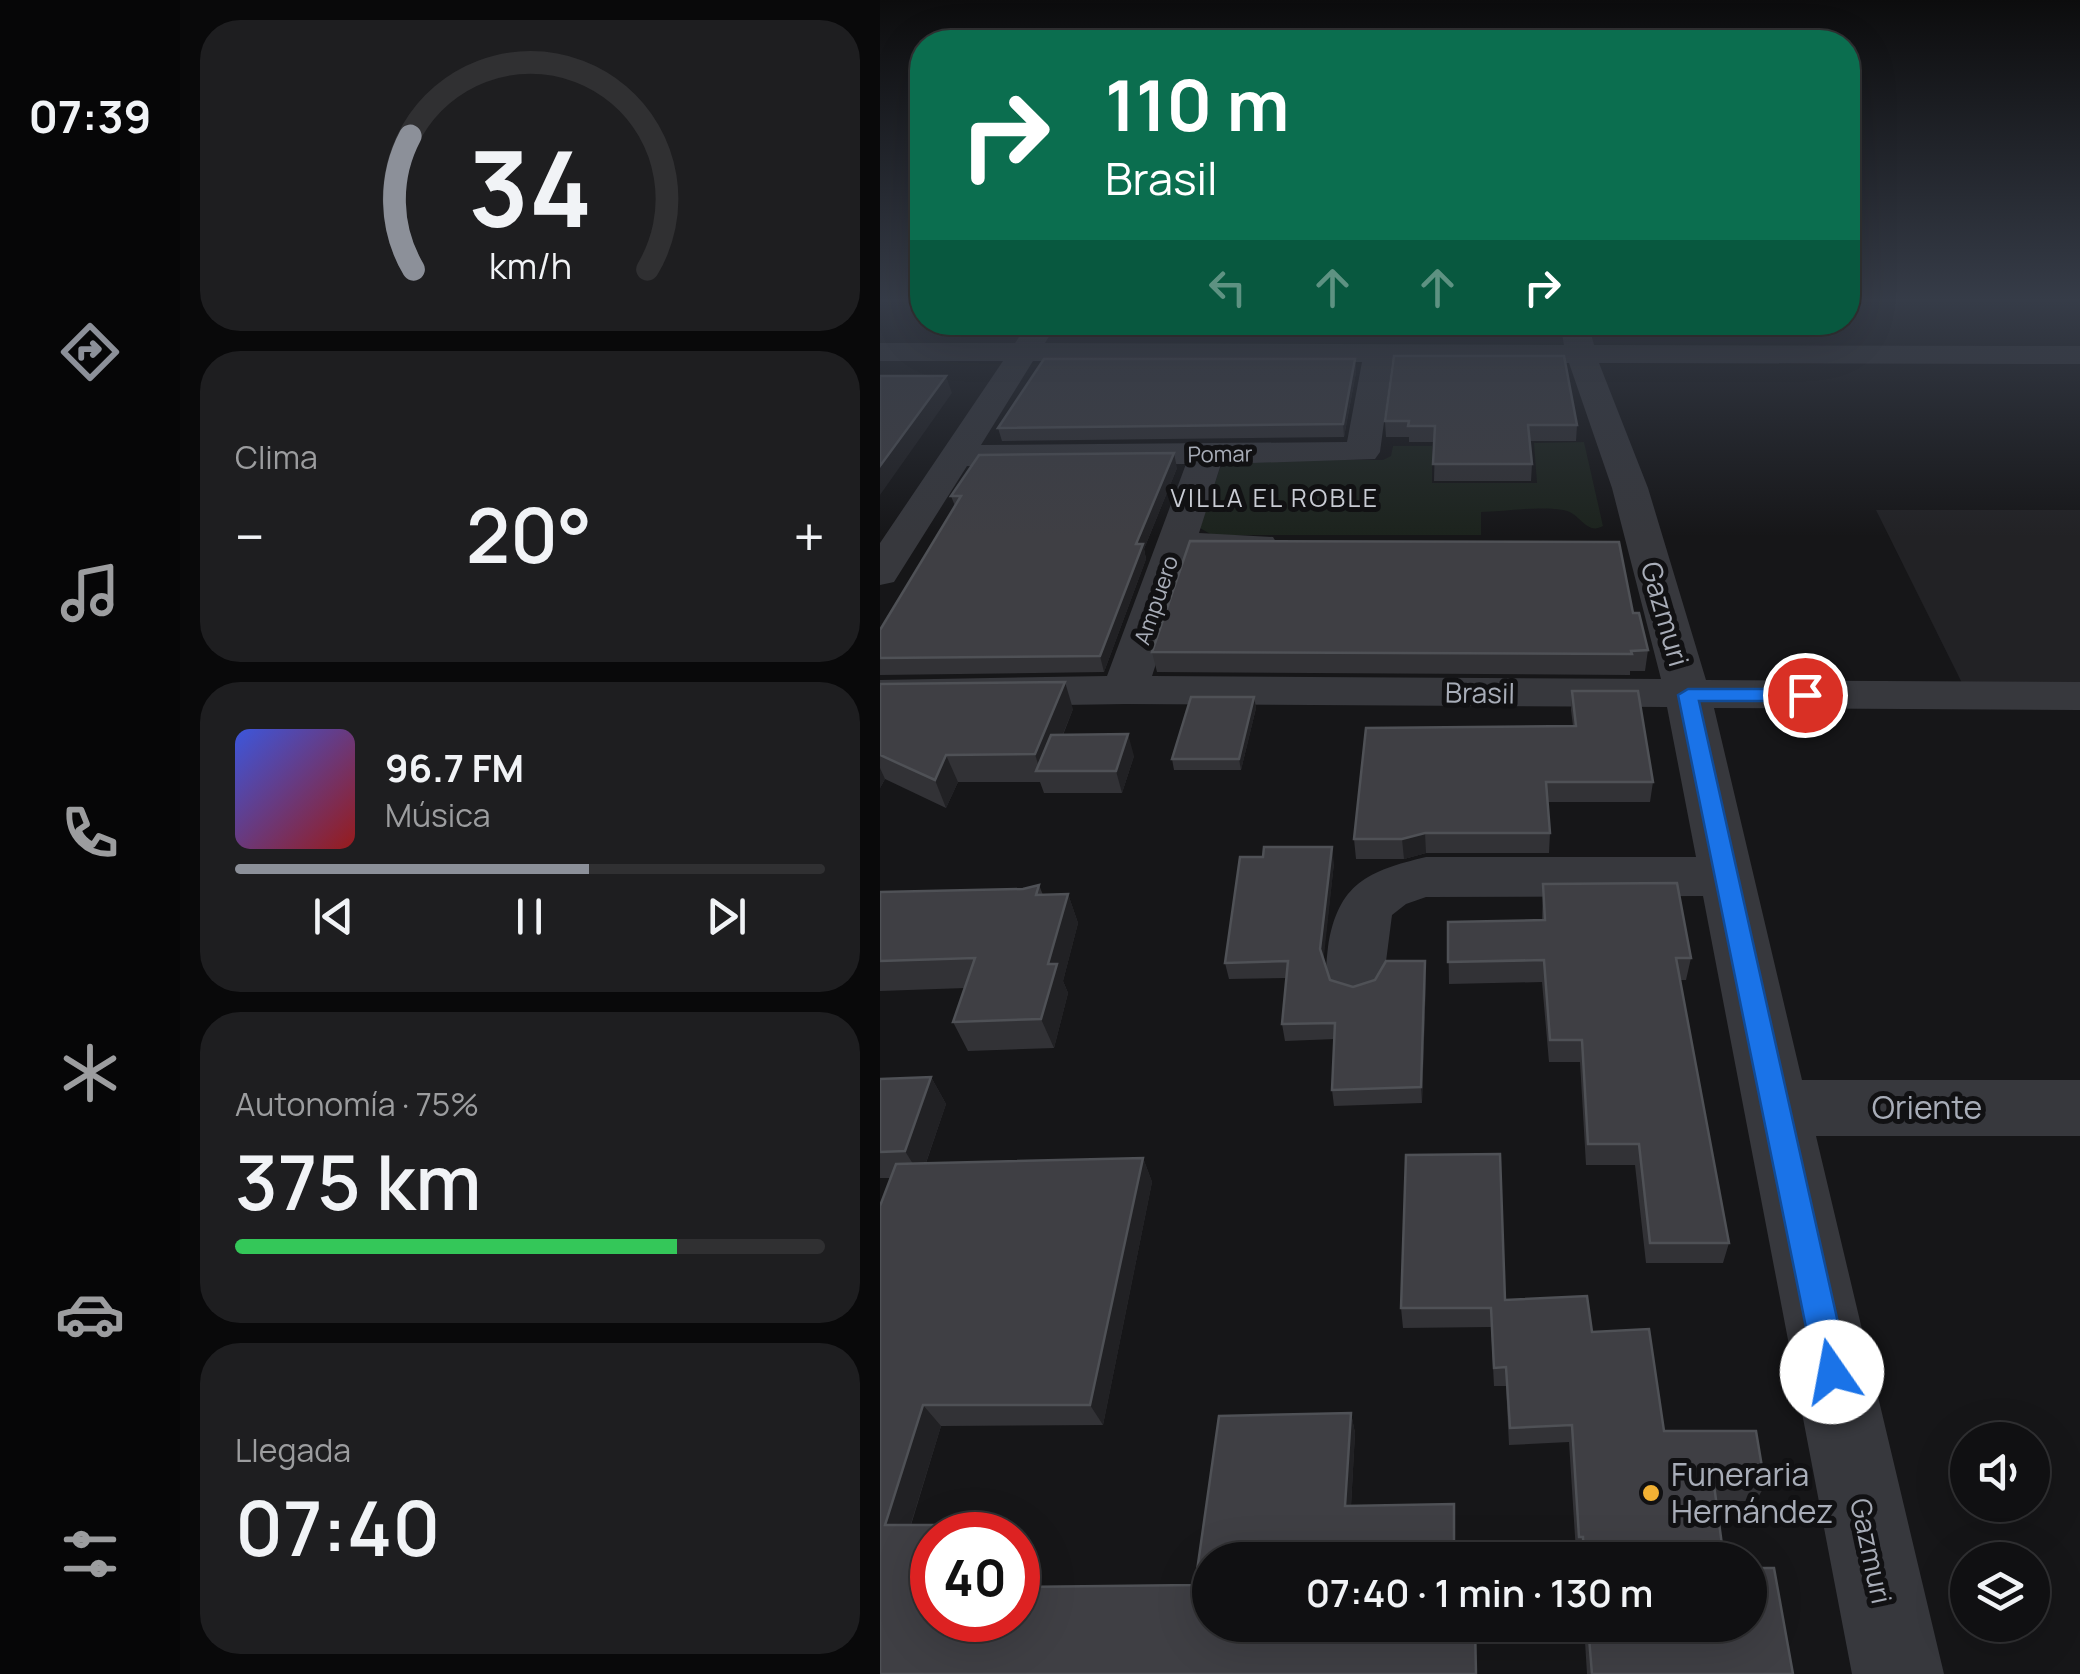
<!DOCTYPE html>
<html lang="es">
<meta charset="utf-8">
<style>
body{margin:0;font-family:Manrope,sans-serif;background:#1e1e20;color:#f1f3f6;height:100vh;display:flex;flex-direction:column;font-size:38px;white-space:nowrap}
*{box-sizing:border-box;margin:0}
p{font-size:32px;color:#9c9d9f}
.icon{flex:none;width:55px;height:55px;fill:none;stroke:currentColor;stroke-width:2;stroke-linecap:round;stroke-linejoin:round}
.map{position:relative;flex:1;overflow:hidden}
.panel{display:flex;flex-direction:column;gap:20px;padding:20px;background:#09090a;width:700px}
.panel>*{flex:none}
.top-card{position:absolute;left:30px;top:30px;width:950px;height:305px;border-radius:40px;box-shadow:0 10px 40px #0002,0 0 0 2px #303032;background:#0b6e4f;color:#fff;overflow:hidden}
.fabs{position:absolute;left:1070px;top:1422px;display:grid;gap:20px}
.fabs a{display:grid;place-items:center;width:100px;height:100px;border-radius:50%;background:#101012;box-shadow:0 10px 40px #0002,0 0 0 2px #303032;font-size:50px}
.speed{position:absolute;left:30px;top:1512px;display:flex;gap:20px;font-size:50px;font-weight:700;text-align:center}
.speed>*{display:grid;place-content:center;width:130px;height:130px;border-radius:50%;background:#101012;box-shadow:0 10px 40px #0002,0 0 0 2px #303032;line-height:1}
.speed .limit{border:15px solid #d22;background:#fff;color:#111}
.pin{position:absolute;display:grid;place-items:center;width:85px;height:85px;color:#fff;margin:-42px;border:5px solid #fff;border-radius:50%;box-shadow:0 2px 10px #0007}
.me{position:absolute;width:110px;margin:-55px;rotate:348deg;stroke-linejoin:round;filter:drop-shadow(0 0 8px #0008)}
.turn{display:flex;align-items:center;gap:35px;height:210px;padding:0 30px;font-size:45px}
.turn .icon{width:130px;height:130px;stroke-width:2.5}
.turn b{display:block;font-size:70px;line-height:85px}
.lanes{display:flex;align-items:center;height:95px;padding:0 30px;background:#0003;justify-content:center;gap:50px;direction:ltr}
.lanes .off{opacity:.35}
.big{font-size:75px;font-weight:600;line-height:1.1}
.panel .tile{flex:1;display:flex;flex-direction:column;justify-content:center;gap:15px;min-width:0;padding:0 35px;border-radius:40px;background:#1e1e20}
.panel .dial{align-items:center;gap:0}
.dial svg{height:260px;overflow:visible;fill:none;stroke:#303032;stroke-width:7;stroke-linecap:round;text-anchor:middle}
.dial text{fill:#f1f3f6;stroke:none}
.song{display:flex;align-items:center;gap:30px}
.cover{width:120px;height:120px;border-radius:15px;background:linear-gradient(135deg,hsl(230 70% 55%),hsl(0 70% 35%))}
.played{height:10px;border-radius:5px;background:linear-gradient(90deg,#8c9099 60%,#303032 60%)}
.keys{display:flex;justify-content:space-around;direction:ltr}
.heat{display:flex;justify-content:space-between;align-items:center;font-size:55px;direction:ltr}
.charge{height:15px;border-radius:8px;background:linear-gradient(90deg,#34c759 75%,#303032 0)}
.trip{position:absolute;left:312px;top:1542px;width:575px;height:100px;border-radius:50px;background:#101012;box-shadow:0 10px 40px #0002,0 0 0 2px #303032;font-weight:600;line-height:100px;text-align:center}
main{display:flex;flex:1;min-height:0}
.menu{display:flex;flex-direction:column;width:180px;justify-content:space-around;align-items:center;background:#060607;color:#9c9d9f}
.menu .icon{width:70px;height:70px}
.menu .on{color:#8c9099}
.menu b{font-size:45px;color:#f1f3f6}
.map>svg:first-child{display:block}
.built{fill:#222225}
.green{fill:#1c231d}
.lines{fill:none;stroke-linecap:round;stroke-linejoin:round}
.minor{fill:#37383d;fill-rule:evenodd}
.wall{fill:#323236}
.shaded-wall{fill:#212124}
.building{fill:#3f3f44;stroke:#4f5156;stroke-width:2.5}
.route{fill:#1a73e8;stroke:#114b97;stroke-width:2.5}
.poi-dot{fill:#f2b134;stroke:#111113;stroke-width:4}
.labels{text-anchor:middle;stroke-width:10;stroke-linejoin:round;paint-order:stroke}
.far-street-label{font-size:22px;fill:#a8adb8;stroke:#111113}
.far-neighbourhood-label{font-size:25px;letter-spacing:2.5px;fill:#c9ccd4;stroke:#111113}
.street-label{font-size:28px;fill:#a8adb8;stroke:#111113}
.near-street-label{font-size:32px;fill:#a8adb8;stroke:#111113}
.near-poi-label{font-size:32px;fill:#a8adb8;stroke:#111113;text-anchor:start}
</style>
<main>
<nav class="menu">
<b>07:39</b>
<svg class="icon on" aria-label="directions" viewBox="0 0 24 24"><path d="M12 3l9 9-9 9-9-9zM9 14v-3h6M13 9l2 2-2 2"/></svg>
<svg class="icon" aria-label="music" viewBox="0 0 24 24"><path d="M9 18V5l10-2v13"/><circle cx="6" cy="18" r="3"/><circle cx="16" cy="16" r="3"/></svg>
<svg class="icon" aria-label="phone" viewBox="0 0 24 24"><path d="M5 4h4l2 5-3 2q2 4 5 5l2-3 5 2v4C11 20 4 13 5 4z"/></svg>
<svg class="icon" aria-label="climate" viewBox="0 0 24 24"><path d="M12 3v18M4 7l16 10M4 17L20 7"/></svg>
<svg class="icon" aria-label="car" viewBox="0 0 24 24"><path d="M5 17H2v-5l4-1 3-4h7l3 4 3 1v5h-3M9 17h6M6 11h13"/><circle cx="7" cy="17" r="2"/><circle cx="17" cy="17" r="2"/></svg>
<svg class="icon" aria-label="filters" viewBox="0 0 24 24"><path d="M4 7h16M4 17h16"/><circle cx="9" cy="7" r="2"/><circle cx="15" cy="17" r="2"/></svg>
</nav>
<section class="panel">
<div class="tile dial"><svg viewBox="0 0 100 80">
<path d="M14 69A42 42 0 1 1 86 69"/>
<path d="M14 69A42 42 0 0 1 13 28" stroke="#8c9099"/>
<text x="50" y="56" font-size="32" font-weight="700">34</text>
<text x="50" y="72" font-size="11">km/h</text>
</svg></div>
<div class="tile"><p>Clima</p>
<div class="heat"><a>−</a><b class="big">20°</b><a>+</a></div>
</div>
<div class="tile">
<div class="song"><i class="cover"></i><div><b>96.7 FM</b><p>Música</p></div></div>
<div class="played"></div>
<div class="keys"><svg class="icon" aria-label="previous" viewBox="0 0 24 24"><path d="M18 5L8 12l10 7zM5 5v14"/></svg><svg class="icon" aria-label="pause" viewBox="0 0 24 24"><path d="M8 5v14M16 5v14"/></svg><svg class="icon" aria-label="next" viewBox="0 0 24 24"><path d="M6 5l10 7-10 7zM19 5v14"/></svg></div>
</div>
<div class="tile"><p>Autonomía · 75%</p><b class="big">375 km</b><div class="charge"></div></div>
<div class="tile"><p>Llegada</p><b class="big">07:40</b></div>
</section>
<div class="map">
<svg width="1200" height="1674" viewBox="0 0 1200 1674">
<rect width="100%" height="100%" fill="#161618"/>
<path class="built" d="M996 510H1200V687H1084Z"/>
<path class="green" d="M704 442 723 526C706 536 700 512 683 510 657 506 627 511 601 512V535H332L320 528 340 468 350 460H503L511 456 513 446H552V483H657L654 443Z"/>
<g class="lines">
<path class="minor" d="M149 322H171L174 328 165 343 684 345 680 322H708L714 345 1200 346V364L719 363 768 488 826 680 1200 682V710L834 708 922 1080H1200V1136H936L1064 1674H972L823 896 546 897 526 904 512 915 504 977 495 993 474 1000 453 993C444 976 446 966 448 947 458 883 488 871 546 857H816L787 707 245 704 0 708V680L227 676 306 464 87 466 14 582 0 585V543L123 361H0V343H135ZM153 361 482 362 467 442 101 445ZM512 362 689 363 732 488 781 679 272 676 311 557 393 553 398 545 393 537 319 533 341 464 495 459 500 452Z"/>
</g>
<path class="wall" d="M475 359 476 372 464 437 122 441 118 428Z
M505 421 697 425 696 441H649L652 464 651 481H554L555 442H529V437H506Z
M297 468 264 549 266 559 224 672 0 675V630L75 506 71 496Z
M753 613 768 650 765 671H750V675L277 672 272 652Z
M0 684 193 709 183 735 254 756 242 793H164L160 782H78L66 808 5 779 0 788Z
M692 691 773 782 770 802H668L670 833 669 853H546L524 859H476L474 839 693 726 691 710Z
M374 697 376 708 361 770H294L292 759Z
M454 863 443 959 450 980 473 987 546 978 542 1103 454 1106 452 1090 455 1039 405 1041 402 1024 406 978 349 979 345 963Z
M663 884 811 958 806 980H800L849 1243 843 1263H766L755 1165H706L700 1062H669L662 982 569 984 568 922 662 920Z
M159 885 163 895 188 894 198 923 183 981 188 993 174 1048 88 1051 73 1022 85 988 0 991V892L143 889Z
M51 1077 66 1104 46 1163 263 1158 272 1182 223 1425 61 1426 31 1525H105L114 1535H52V1620H138V1587L315 1585 339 1416 471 1413 475 1433 471 1506 574 1504 575 1560H330V1625H595L596 1674H0V1206L10 1178H0V1079Z
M625 1300 712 1332 784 1431 885 1485 876 1501H836L844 1560H700V1552H696L689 1442 629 1445 626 1386H614L611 1327 523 1328 521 1308Z
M704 1625H870L913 1674H707Z"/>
<path class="shaded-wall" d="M475 359 476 372 464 437 463 424Z
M66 376 72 393 0 495V466Z
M294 453 297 468 264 549 266 559 224 672 220 656 256 544Z
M185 682 193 709 168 771H160L155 754Z
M374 697 376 708 361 770 359 759Z
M248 734 254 756 242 793 236 771Z
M66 755 78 782 66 808 55 780Z
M0 768 5 779 0 788Z
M545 833 546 853 524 859 522 839Z
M452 847 454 863 443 965 440 949Z
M188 894 198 923 183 981 188 993 174 1048 161 1019 168 964Z
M545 961 546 978 542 1103 541 1087Z
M51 1077 66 1104 41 1177 25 1151Z
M263 1158 272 1182 223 1425 210 1405Z
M43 1405 61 1426 25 1543 5 1525Z
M471 1413 475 1433 470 1524 465 1506Z
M105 1525 114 1535H102Z"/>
<path class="building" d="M514 356H684L697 425H648L652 464H553L555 426H528L529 421H505Z
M164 359H475L463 424 118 428Z
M0 376H66L0 466Z
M294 453 256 544H263L220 656 0 658V630L81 496H71L99 455Z
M310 541 739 542 753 613H759L768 650 751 651 752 654 272 652Z
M185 682 155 754 66 755 55 780 0 755V684Z
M692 691H758L773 782H666L670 833H545L522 839H474L486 728 696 726Z
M311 697H374L359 759H292Z
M248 734 236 771H156L171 735Z
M384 847H452L440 949 450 980 473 987 495 980 506 961H545L541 1087 452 1090 455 1023 402 1024 408 961 345 963 360 857H383Z
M797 883 811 958H796L849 1243H770L759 1144H708L702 1040H670L664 960 568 962V922L665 920 663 884Z
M159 885 156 895 188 894 168 964H177L161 1019 73 1022 95 958 0 961V892L143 889Z
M51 1077 25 1151 0 1152V1079Z
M620 1154 625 1300 707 1296 712 1332 769 1329 784 1431H876L885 1485H834L844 1560H704L703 1537H699L692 1425 630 1428 626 1367 614 1368 611 1308H521L526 1155Z
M263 1158 210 1405H43L5 1525H105L102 1535H52V1620H138V1587L315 1585 339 1416 471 1413 465 1506 574 1504V1560H330V1625H595L596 1674H0V1206L16 1164Z
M870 1568H894L913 1674H712L708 1625H870Z"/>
<linearGradient id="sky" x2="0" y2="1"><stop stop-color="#0c0c0d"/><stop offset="0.56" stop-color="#363c48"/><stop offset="1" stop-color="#363c48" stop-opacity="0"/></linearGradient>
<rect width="1200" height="537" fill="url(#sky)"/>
<path class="route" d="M808 689H925L935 695 925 701H819L969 1372 964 1384 952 1389 940 1384 935 1372 798 695Z"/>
<circle class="poi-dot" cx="771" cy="1493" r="10"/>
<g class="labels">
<g class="far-street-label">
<text transform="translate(340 454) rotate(-1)" y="8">Pomar</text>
<text transform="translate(276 600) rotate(-71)" y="8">Ampuero</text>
</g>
<g class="far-neighbourhood-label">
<text x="395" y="507">VILLA EL ROBLE</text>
</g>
<g class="street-label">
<text transform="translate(785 614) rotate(74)" y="10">Gazmuri</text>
<text transform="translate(600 693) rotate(1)" y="10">Brasil</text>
<text transform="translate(991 1551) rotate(78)" y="10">Gazmuri</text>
</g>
<g class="near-street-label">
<text x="1047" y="1119">Oriente</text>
</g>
<g class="near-poi-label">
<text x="791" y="1486">Funeraria<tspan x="791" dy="37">Hernández</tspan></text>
</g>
</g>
</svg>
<div class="fabs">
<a><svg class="icon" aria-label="sound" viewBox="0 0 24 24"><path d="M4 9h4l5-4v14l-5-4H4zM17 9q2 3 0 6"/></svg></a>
<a><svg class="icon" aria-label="layers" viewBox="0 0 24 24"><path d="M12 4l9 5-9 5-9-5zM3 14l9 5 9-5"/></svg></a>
</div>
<div class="speed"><div class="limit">40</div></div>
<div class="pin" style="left:925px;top:695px;background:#d93025"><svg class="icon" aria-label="arrive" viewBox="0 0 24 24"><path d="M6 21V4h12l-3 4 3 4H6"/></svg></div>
<svg class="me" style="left:952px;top:1372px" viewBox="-20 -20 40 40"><circle r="19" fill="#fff"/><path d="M0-13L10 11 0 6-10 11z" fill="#1a73e8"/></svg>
<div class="trip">07:40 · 1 min · 130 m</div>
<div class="top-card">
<div class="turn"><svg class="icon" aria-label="right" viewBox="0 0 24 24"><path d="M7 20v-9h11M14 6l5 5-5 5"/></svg><div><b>110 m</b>Brasil</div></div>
<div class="lanes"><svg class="icon off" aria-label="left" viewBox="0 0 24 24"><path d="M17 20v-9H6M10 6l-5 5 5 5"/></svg><svg class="icon off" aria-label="ahead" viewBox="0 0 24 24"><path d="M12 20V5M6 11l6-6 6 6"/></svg><svg class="icon off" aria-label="ahead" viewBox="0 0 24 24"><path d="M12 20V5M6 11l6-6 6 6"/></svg><svg class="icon" aria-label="right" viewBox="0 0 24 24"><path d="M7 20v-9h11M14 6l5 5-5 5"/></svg></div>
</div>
</div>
</main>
